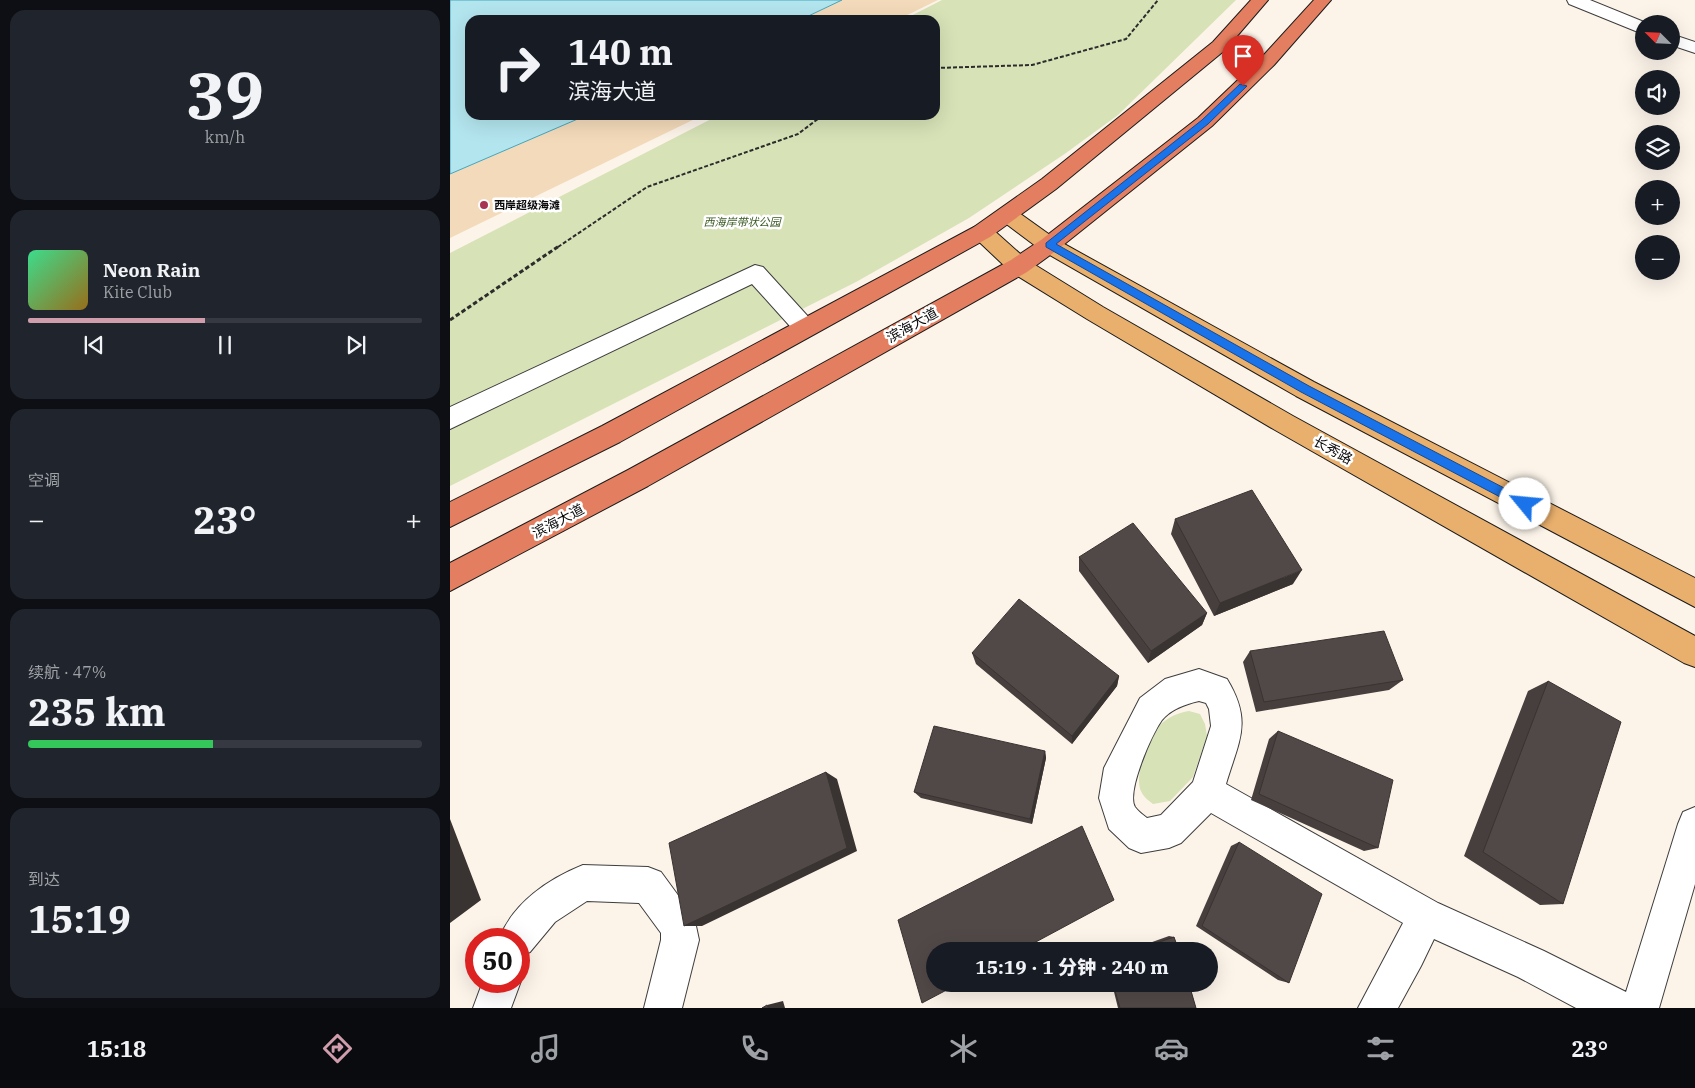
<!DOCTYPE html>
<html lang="zh">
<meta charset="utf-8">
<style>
body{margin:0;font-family:"IBM Plex Serif","Noto Sans SC",serif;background:#20242c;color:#f1f3f6;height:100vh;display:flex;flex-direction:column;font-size:19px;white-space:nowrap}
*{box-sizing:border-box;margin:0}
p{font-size:16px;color:#9ea1a6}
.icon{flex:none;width:28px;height:28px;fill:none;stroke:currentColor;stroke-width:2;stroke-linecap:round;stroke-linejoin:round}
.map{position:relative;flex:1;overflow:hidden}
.panel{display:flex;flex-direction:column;gap:10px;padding:10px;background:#0d0f14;width:450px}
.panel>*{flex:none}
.hud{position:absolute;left:15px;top:15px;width:475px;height:105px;border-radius:15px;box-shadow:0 5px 20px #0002;background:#171b24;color:#f1f3f6;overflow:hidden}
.needle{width:32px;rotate:294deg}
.controls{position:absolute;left:1185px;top:15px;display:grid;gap:10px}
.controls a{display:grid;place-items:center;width:45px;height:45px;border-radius:50%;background:#171b24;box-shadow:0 5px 20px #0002;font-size:25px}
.speed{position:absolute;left:15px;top:928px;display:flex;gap:10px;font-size:25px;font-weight:700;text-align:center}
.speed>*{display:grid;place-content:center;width:65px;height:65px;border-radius:50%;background:#171b24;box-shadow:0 5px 20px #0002;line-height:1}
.speed .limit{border:8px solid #d22;background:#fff;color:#111}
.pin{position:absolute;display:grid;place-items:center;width:42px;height:42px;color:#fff;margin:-51px -21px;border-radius:50% 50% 50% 0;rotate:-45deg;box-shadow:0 0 5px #0007}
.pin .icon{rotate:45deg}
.me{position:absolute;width:55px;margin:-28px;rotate:298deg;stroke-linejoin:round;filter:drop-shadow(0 0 4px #0008)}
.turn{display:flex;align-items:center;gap:18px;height:105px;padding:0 20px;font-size:22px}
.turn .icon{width:65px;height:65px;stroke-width:2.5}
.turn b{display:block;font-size:35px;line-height:42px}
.big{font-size:38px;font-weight:800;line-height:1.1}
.panel .widget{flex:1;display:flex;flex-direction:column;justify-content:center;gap:8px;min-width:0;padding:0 18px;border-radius:15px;background:#20242c}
.panel .dial{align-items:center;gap:0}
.dial b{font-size:65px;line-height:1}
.song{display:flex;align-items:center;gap:15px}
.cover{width:60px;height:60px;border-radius:8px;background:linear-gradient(135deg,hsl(150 70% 55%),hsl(40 70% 35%))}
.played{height:5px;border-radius:2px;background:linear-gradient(90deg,#d09dac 45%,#363941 45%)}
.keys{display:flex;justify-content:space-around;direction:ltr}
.heat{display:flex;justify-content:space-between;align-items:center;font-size:28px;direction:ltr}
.charge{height:8px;border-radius:4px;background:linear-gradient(90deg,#34c759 47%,#363941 0)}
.trip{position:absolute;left:476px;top:942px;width:292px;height:50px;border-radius:25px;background:#171b24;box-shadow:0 5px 20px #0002;font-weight:800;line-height:50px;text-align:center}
.dock{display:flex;height:80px;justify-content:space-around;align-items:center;background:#090b0e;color:#9ea1a6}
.dock .icon{width:35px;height:35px}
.dock .selected{color:#d09dac}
.dock b{font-size:22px;color:#f1f3f6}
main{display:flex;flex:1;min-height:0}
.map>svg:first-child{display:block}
.green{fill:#d7e2b7}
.sand{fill:#f3daba}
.water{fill:#b3e5ee;stroke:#43a6bd}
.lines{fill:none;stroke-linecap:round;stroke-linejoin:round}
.minor-casing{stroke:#3d3d3d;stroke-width:2}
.major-casing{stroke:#1b1b1b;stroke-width:2}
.highway-casing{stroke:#1b1b1b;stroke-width:2}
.path-far1{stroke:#2c2c2c;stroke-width:2;stroke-dasharray:4 2;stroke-linecap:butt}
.path{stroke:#2c2c2c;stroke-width:3;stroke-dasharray:4.5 2.5;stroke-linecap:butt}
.minor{fill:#fff;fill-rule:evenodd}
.major{fill:#e9af6c;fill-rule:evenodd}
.highway{fill:#e37f60;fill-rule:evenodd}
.wall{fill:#463f3d}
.shaded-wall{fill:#393332}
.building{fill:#514947;stroke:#393332}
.route{fill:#1a73e8;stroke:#114b97}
.poi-dot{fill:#a83352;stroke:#fff;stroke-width:2}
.labels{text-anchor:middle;stroke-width:5;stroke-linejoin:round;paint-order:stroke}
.far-poi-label{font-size:11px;font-weight:bold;fill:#0a0a0a;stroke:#fff;text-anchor:start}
.far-park-label{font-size:11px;font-style:italic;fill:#395922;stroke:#fff}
.street-label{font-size:14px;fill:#0a0a0a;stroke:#fff}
</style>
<main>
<section class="panel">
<div class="widget dial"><b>39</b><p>km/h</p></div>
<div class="widget">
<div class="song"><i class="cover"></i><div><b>Neon Rain</b><p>Kite Club</p></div></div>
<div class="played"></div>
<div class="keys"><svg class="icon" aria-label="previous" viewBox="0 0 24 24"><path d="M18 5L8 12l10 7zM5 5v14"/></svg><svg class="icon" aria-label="pause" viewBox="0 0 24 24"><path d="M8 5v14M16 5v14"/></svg><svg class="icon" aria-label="next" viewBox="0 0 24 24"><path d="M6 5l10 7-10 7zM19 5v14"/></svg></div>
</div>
<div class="widget"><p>空调</p>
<div class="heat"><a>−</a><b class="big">23°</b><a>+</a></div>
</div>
<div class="widget"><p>续航 · 47%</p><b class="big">235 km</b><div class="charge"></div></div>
<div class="widget"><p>到达</p><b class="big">15:19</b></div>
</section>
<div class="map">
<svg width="1245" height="1008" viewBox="0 0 1245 1008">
<rect width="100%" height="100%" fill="#fcf4e9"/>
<path class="green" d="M492 0H786L668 115 616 153 519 218 406 282 0 486V253L269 115H485V20H453Z
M739 711 750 714 755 724 757 736 743 777 720 801 703 804C699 801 694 797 692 793 682 778 699 734 711 724 720 716 728 713 739 711Z"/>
<path class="sand" d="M391 0H488L447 20H350Z
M132 115H253L0 238V173Z"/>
<path class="water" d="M0 0H392L350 20H20V115H137L0 174Z"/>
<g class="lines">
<defs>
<path id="minor" d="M1117 0H1140L1199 24H1194V33L1188 32 1119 4Z
M1221 34 1245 42V53L1221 45Z
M305 265 313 267 363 322 367 328 363 334 355 337 347 334 302 284 0 429V407Z
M749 669 777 679C803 722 789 740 776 784L988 903 1094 951 1176 992 1228 824 1233 812 1245 807V884L1209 1008H1126L1068 977 984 939 971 966 948 1008H908L953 923 761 813 731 843 719 848 691 853 679 848 659 829 649 798 654 768 690 698 715 679ZM749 701 756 703 759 709 761 726 743 782 711 815 697 818C693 815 688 811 685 807 676 792 702 734 712 720 721 709 736 704 749 701Z
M133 865 198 867 211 872 241 913 246 926 249 940 232 1008H194L211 940V933L189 903 137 901 105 922 80 952 69 957V939H49C63 903 98 879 133 865Z
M69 976 71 981 61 1008H23L33 981H69Z"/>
<path id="major" d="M558 208 565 210 607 240 864 382 1245 578V607L846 396 591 250 551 220 547 215 551 210Z
M532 225 540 227 577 260 653 307 843 416 1245 636V667L1234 663 825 430 637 319 561 272 524 237 521 232 524 227Z"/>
<path id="highway" d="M801 0H818L775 50 606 189 540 237 170 442 0 527V502L152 426 524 227 592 179 763 42Z
M864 0H881L824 65 762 126 607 250 577 272 198 486 0 591V563L178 470 561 260 591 240 748 118 812 57Z"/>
</defs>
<use href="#minor" class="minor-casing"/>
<use href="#major" class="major-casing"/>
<use href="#highway" class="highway-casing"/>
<path class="path-far1" d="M485 68 582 65 676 39 708 0
M108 247 197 187 348 134 373 115"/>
<path class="path" d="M0 320 109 246"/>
<use href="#minor" class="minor"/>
<use href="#major" class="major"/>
<use href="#highway" class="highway"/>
</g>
<path class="wall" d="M725 519 843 584 764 616 721 534Z
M629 557 757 613 752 625 698 663 629 571Z
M800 651 953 680 939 690 806 712 793 662Z
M522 653 669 676 667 686 622 744 526 664Z
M1098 681 1113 904 1090 905 1014 856 1078 691Z
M828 731 928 848 914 851 801 800 819 739Z
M595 751 596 758 582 824 471 798 464 792Z
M789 842 839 983 828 980 746 926 781 846Z
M719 936 724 937 729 951H677Z
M662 984H739L746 1008H668Z"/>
<path class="shaded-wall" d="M852 570 843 584 764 616 770 603Z
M757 613 752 625 698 663 701 651Z
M669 676 667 686 622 744V736Z
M595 751 596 758 582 824 580 819Z
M376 772 387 779 407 851 252 926H234Z
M0 819 31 900 0 923Z
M333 1001 335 1008H318L317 1005Z"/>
<path class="building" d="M802 490 852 570 770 603 725 519Z
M683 523 757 613 701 651 629 557Z
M569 599 669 676 622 736 522 653Z
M934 631 953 680 814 702 800 651Z
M1098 681 1171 722 1113 904 1033 852Z
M484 726 595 751 580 819 464 792Z
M828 731 943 780 928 848 809 794Z
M376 772 397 848 234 926 219 843Z
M632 826 664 900 569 951H485V984H508L472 1003 448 920Z
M789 842 872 894 839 983 752 926Z
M724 937 729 951H683Z
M663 984H739L746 1008H670Z
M317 1005 318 1008H312Z"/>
<path class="route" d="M790 84 797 86 758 124 606 244 859 386 1079 501 1081 504 1079 508H1071L851 392 596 247V243L752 120Z"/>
<circle class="poi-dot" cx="34" cy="205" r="5"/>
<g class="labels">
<g class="far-poi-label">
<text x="44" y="209">西岸超级海滩</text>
</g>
<g class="far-park-label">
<text x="292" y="226">西海岸带状公园</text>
</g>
<g class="street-label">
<text transform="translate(462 325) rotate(-29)" y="5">滨海大道</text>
<text transform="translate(883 450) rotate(29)" y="5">长秀路</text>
<text transform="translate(108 521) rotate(-28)" y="5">滨海大道</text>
</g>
</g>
</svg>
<div class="controls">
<a><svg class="needle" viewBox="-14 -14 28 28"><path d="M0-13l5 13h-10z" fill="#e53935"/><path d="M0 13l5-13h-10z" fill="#9ea1a6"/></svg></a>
<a><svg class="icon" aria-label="sound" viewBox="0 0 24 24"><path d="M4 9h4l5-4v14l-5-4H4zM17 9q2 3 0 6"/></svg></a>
<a><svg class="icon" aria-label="layers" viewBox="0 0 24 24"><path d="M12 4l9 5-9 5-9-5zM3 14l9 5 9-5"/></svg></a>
<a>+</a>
<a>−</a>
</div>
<div class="speed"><div class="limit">50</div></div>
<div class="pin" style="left:793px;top:86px;background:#d93025"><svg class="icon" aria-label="arrive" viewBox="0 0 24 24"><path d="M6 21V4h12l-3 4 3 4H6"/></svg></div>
<svg class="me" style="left:1075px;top:504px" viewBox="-20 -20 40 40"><circle r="19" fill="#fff"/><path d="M0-13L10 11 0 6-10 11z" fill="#1a73e8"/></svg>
<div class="trip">15:19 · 1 分钟 · 240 m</div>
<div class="hud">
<div class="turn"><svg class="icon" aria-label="right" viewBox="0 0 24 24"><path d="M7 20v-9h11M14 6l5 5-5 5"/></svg><div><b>140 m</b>滨海大道</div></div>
</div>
</div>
</main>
<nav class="dock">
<b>15:18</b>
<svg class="icon selected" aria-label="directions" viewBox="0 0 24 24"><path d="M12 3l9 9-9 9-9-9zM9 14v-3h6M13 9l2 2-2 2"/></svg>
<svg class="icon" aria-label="music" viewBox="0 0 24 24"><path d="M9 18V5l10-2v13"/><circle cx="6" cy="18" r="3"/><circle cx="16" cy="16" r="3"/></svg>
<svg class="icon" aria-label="phone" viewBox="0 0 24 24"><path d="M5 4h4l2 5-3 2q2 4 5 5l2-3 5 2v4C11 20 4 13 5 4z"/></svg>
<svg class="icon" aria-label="climate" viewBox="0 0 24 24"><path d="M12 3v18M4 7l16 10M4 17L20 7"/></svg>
<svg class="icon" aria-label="car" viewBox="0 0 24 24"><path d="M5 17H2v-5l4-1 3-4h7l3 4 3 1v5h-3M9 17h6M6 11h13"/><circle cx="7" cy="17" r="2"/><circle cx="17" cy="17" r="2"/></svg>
<svg class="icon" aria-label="filters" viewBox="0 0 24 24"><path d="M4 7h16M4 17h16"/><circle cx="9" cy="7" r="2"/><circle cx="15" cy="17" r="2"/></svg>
<b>23°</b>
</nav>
